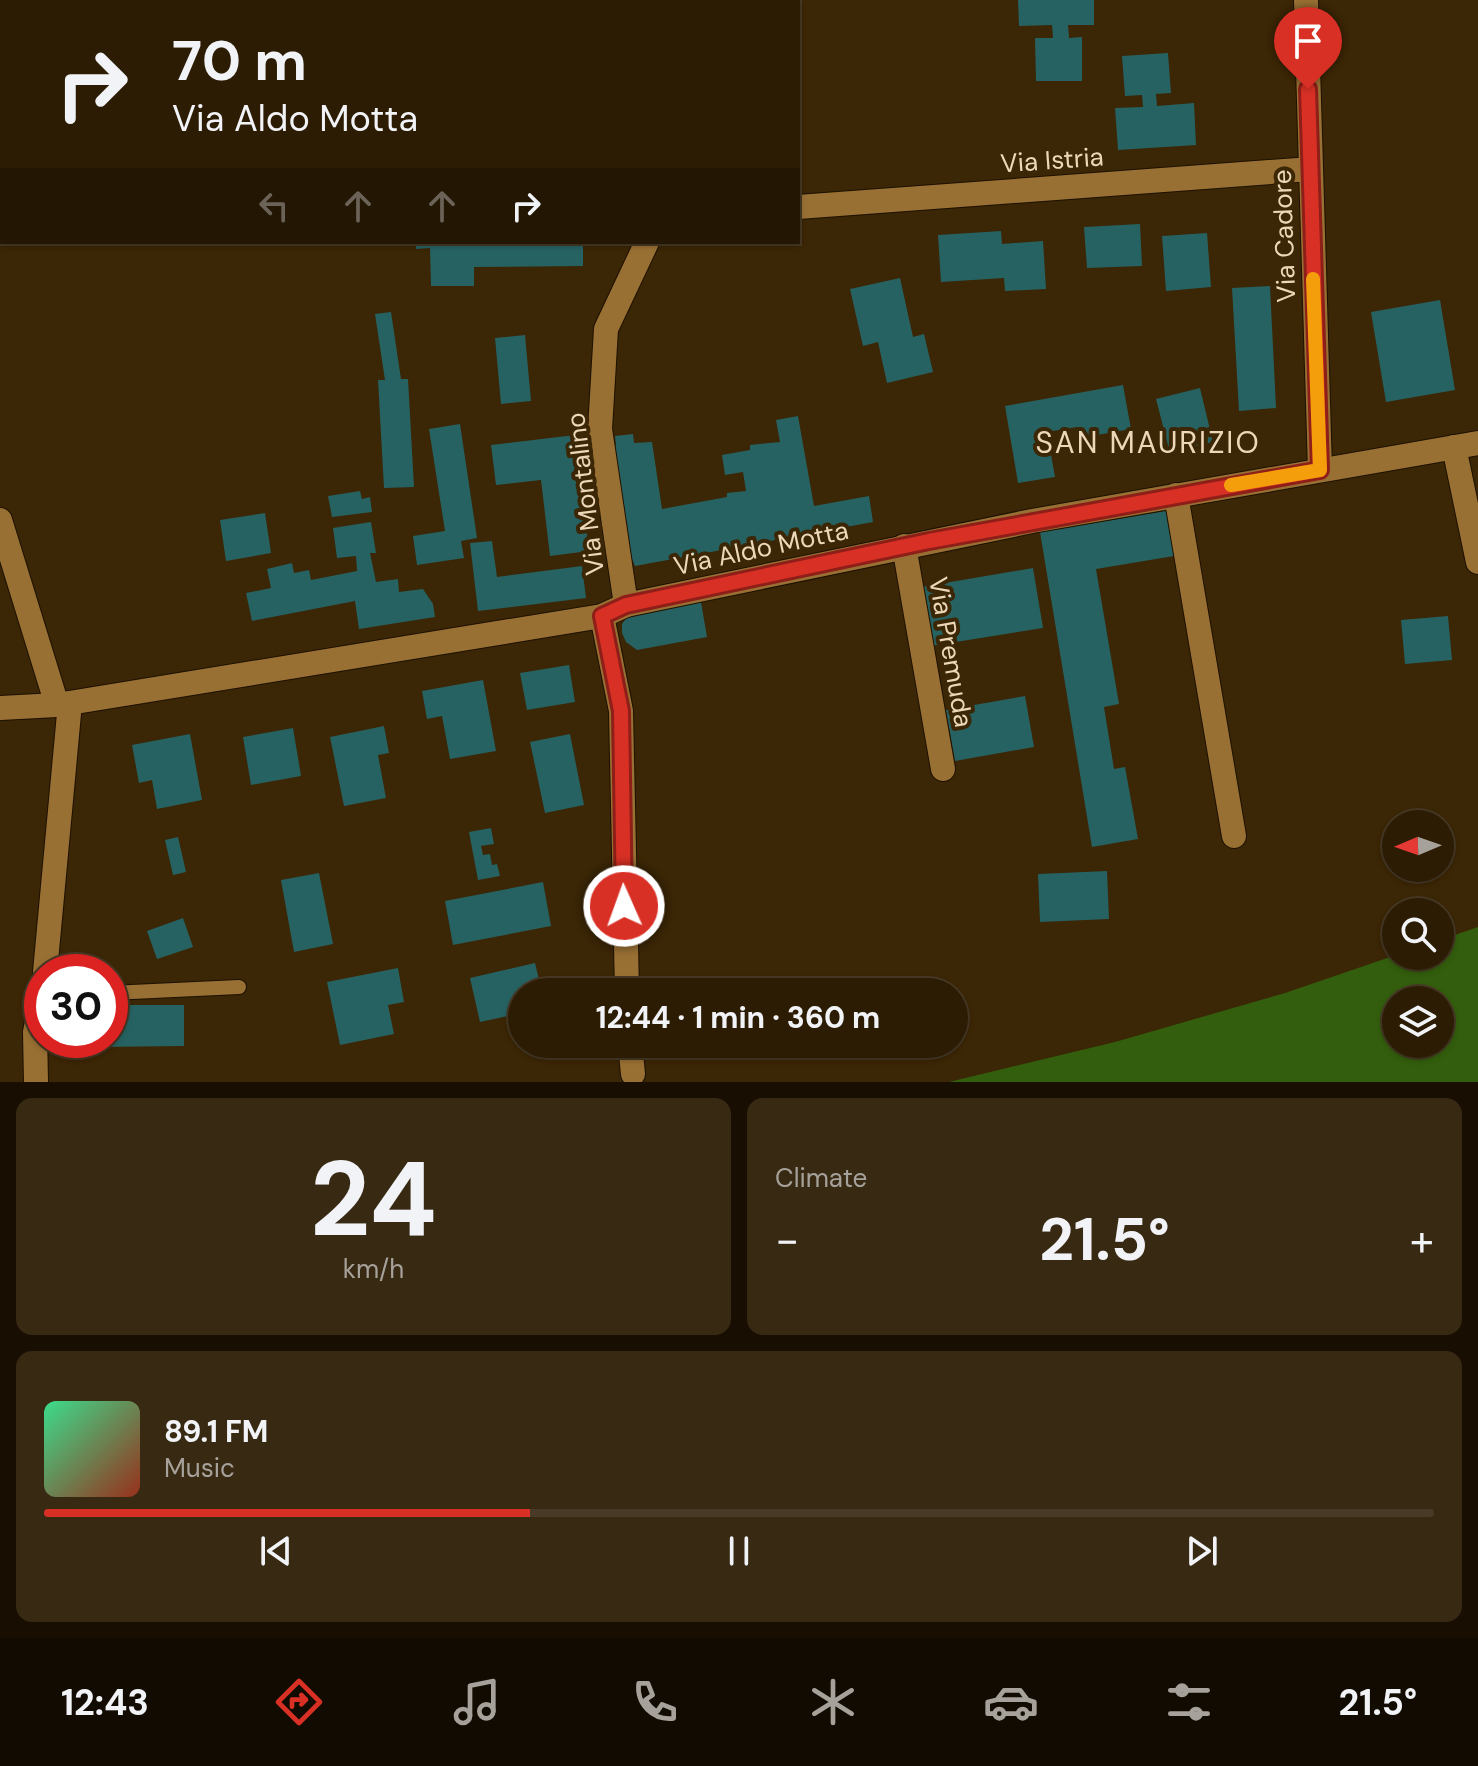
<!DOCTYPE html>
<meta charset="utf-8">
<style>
body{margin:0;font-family:"DM Sans",sans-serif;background:#382913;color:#f1f3f6;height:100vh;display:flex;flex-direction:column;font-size:30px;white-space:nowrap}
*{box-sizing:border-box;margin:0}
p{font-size:26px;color:#a6a19a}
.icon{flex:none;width:44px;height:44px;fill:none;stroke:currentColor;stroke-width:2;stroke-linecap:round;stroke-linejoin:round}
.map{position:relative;height:1082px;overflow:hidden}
.drawer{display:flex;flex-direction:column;gap:16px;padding:16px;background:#180f02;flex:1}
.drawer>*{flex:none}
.banner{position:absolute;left:0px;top:0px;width:800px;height:244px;box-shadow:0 2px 6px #0004,0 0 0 2px #483a26;background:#2c1c04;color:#f1f3f6;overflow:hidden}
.needle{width:52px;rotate:268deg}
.controls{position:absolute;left:1382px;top:810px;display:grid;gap:16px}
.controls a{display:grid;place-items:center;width:72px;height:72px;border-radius:50%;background:#2c1c04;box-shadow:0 2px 6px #0004,0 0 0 2px #483a26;font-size:40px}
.speed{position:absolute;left:24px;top:954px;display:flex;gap:16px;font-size:40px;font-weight:700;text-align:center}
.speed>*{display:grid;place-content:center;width:104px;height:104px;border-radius:50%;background:#2c1c04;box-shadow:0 2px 6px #0004,0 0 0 2px #483a26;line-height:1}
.speed .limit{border:12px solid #d22;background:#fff;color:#111}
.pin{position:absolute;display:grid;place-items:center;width:68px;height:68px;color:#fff;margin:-82px -34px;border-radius:50% 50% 50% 0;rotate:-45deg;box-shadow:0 0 8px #0007}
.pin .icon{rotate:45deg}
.me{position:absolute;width:88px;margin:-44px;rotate:358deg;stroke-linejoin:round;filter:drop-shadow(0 0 6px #0008)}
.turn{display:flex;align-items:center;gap:28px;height:168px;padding:0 40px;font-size:36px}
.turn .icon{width:104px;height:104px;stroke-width:2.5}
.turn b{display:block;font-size:56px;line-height:68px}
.lanes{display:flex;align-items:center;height:76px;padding:0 40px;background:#0003;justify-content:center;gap:40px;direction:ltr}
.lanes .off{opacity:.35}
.big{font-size:60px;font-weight:700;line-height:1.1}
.drawer .widget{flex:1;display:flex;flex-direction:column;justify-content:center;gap:12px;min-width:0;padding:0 28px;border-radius:16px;background:#382913}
.drawer .dial{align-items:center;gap:0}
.dial b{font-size:104px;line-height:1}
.song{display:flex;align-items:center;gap:24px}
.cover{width:96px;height:96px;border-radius:12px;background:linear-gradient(135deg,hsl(150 70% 55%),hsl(10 70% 35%))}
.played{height:8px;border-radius:4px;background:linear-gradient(90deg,#d93025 35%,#483a26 35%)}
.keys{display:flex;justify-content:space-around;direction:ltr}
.heat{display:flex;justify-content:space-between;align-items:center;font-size:44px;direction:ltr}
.drawer .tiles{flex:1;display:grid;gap:16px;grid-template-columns:1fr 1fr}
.widget:last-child{grid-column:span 2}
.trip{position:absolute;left:508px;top:978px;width:460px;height:80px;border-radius:40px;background:#2c1c04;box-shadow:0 2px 6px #0004,0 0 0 2px #483a26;font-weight:700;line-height:80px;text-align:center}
.menu{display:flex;height:128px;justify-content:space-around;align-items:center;background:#120b02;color:#a6a19a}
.menu .icon{width:56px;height:56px}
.menu .current{color:#d93025}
.menu b{font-size:36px;color:#f1f3f6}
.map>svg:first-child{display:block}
.green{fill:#335e0d;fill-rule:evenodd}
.building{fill:#276262}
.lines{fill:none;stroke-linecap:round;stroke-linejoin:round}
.lane-casing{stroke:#1d1101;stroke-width:16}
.street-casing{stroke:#1d1101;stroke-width:26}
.secondary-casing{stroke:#1d1101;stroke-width:26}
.lane{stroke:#997033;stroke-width:14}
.street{stroke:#997033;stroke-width:24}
.secondary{stroke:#997033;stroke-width:24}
.route-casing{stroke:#8d1f18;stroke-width:20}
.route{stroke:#d93025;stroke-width:14}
.slow{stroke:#f59e0b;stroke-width:14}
.labels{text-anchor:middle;stroke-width:8;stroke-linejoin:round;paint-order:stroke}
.street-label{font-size:26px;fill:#edd7b9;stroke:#3b2605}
.quarter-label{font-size:30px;letter-spacing:2px;fill:#edd7b9;stroke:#3b2605}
</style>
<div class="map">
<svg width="1478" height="1082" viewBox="0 0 1478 1082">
<rect width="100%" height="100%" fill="#3b2605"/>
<path class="green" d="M1478 927V1082H949L1115 1042 1285 993 1396 955 1440 956V940ZM1396 1000H1440V1044H1396Z"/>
<path class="building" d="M1018 0H1094V25H1068L1069 38 1082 37V81H1036L1035 38H1053L1052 25 1019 26Z
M1168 53 1171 93 1156 94 1157 106 1194 103 1196 145 1118 150 1115 108 1143 107 1142 95 1125 96 1122 56Z
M1140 224 1142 266 1087 268 1084 227Z
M1001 231 1002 244 1043 241 1046 289 1005 291 1004 278 941 282 938 235Z
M1207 233 1211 287 1166 291 1162 236Z
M416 242H583V266L474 267V286H431L430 248 416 249Z
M900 278 913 337 924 334 933 372 887 383 878 342 863 346 850 289Z
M1270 286 1276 408 1239 411 1232 288Z
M1440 300 1455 390 1386 402 1371 312Z
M391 312 401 379H408L414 487 384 488 378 380H385L375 314Z
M525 335 531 401 501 404 495 338Z
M1123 385 1131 429 1080 438 1077 427 1047 432 1055 477 1018 483 1005 406Z
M1200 388 1213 442 1170 453 1156 399Z
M798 416 814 506 869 496 873 522 635 566 625 542 614 445H616L615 436 633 434 634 443 652 442 662 509 727 497V493L746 491 743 472 725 475 722 455 750 450V445L780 442 776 420Z
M460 424 477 538 461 541 464 558 417 565 413 536 445 531 429 429Z
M575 435 589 551 550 556 541 480 496 485 491 445Z
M360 491 362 499 370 497 372 512 332 517 328 496Z
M1166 511 1174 556 1096 569 1119 704 1104 707 1114 769 1125 767 1138 839 1092 847 1040 532Z
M265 513 271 553 226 561 220 520Z
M371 522 376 553H370L376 582 398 579 399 592 423 589 433 604 435 617 359 629 355 601 252 621 246 593 271 588 267 569 292 563 294 573 309 570 311 580 357 571 356 556 337 558 333 528Z
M492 541 497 577 582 566 586 598 478 611 470 543Z
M1033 568 1043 628 931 646 921 587Z
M701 602 707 637 637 650 626 642 622 633V624L630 613Z
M1448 616 1452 660 1405 664 1401 620Z
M569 665 575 702 527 710 520 673Z
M483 680 496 751 450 759 442 716 427 719 422 691Z
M1025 696 1034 747 955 761 946 710Z
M384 726 389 753 378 755 386 798 344 806 330 737Z
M293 728 301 776 251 785 243 737Z
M190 734 202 800 157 809 152 780 139 783 132 745Z
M570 734 584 805 545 813 530 742Z
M491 828 494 844 481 846 483 855 490 854 492 865 497 864 500 876 478 880 469 832Z
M178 837 186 872 173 875 165 840Z
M1107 871 1109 919 1040 922 1038 874Z
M319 873 333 944 294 952 281 880Z
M543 882 551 926 453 945 445 901Z
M183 918 193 947 157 959 147 931Z
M535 963 542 992H522V1013L480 1022 470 978Z
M398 968 404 1002 388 1005 394 1034 340 1045 327 982Z
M110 1005H184V1046L95 1047V1040H110Z"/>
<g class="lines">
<defs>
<path id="lane" d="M110 993 239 987"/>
<path id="street" d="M664 0V2
M1306 0 1320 470
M798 207 1311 169
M1454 447 1478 562
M1176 495 1234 836
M0 520 57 705
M904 546 943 769
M626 605 600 429 606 329 647 242
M602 616 621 711 627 992
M45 972 70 703
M630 1044 633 1074
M36 1082 35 1032 42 997"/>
<path id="secondary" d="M0 708 57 705 602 616 626 605 1032 521 1478 443"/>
</defs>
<use href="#lane" class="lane-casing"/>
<use href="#street" class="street-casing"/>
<use href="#secondary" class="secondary-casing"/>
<use href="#lane" class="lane"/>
<use href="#street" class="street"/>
<use href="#secondary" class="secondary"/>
</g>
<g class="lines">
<defs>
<path id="route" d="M624 906 621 711 602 616 626 605 929 541 1320 470 1308 89"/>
</defs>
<use href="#route" class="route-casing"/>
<use href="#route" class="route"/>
<path class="slow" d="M1231 485 1320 470 1313 279"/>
</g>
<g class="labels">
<g class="street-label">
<text transform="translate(1052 160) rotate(-4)" y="9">Via Istria</text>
<text transform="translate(1284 236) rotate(-92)" y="9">Via Cadore</text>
<text transform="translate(585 494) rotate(-97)" y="9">Via Montalino</text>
<text transform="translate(761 548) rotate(-12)" y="9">Via Aldo Motta</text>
<text transform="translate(951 652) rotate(80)" y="9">Via Premuda</text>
</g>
<g class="quarter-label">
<text x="1148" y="453">SAN MAURIZIO</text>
</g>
</g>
</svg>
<div class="controls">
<a><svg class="needle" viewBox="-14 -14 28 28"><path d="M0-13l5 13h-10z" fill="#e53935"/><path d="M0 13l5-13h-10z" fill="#a6a19a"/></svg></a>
<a><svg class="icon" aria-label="search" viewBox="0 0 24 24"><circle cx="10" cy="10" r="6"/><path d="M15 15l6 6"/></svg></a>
<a><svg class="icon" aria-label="layers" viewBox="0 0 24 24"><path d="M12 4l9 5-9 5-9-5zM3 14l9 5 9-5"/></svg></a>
</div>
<div class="speed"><div class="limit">30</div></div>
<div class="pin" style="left:1308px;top:89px;background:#d93025"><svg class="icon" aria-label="arrive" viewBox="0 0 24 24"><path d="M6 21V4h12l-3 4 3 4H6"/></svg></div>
<svg class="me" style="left:624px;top:906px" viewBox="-20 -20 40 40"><circle r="17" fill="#d93025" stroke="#fff" stroke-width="3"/><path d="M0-11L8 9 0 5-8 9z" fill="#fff"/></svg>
<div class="trip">12:44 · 1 min · 360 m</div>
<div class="banner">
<div class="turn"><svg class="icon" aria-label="right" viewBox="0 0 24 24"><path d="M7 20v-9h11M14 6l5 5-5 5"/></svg><div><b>70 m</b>Via Aldo Motta</div></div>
<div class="lanes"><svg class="icon off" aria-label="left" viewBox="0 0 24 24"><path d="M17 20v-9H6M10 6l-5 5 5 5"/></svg><svg class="icon off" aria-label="ahead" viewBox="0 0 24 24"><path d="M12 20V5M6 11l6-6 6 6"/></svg><svg class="icon off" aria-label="ahead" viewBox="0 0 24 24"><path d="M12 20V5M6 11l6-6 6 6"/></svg><svg class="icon" aria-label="right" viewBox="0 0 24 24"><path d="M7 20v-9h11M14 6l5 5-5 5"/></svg></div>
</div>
</div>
<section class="drawer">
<div class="tiles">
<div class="widget dial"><b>24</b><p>km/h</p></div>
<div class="widget"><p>Climate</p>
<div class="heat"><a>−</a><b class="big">21.5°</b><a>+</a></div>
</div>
<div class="widget">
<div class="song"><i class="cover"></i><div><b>89.1 FM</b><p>Music</p></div></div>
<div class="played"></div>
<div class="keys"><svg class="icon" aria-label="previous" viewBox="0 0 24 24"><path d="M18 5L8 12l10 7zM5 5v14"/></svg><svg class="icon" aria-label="pause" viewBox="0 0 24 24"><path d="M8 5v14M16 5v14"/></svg><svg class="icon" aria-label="next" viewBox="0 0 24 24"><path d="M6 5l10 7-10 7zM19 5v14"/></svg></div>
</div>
</div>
</section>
<nav class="menu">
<b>12:43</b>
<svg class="icon current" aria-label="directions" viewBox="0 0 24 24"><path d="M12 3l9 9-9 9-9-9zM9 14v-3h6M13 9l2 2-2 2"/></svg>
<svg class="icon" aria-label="music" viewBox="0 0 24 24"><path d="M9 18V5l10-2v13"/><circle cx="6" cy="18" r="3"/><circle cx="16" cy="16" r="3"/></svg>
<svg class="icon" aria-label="phone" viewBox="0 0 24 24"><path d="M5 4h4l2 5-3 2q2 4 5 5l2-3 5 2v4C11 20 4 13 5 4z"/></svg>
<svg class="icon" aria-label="climate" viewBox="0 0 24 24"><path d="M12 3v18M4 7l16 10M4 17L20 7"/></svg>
<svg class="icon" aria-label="car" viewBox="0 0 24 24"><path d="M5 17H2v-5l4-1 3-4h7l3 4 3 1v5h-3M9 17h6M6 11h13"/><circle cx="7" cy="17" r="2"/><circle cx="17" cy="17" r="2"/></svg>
<svg class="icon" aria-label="filters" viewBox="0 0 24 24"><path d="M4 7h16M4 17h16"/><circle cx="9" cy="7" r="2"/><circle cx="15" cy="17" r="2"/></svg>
<b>21.5°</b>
</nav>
